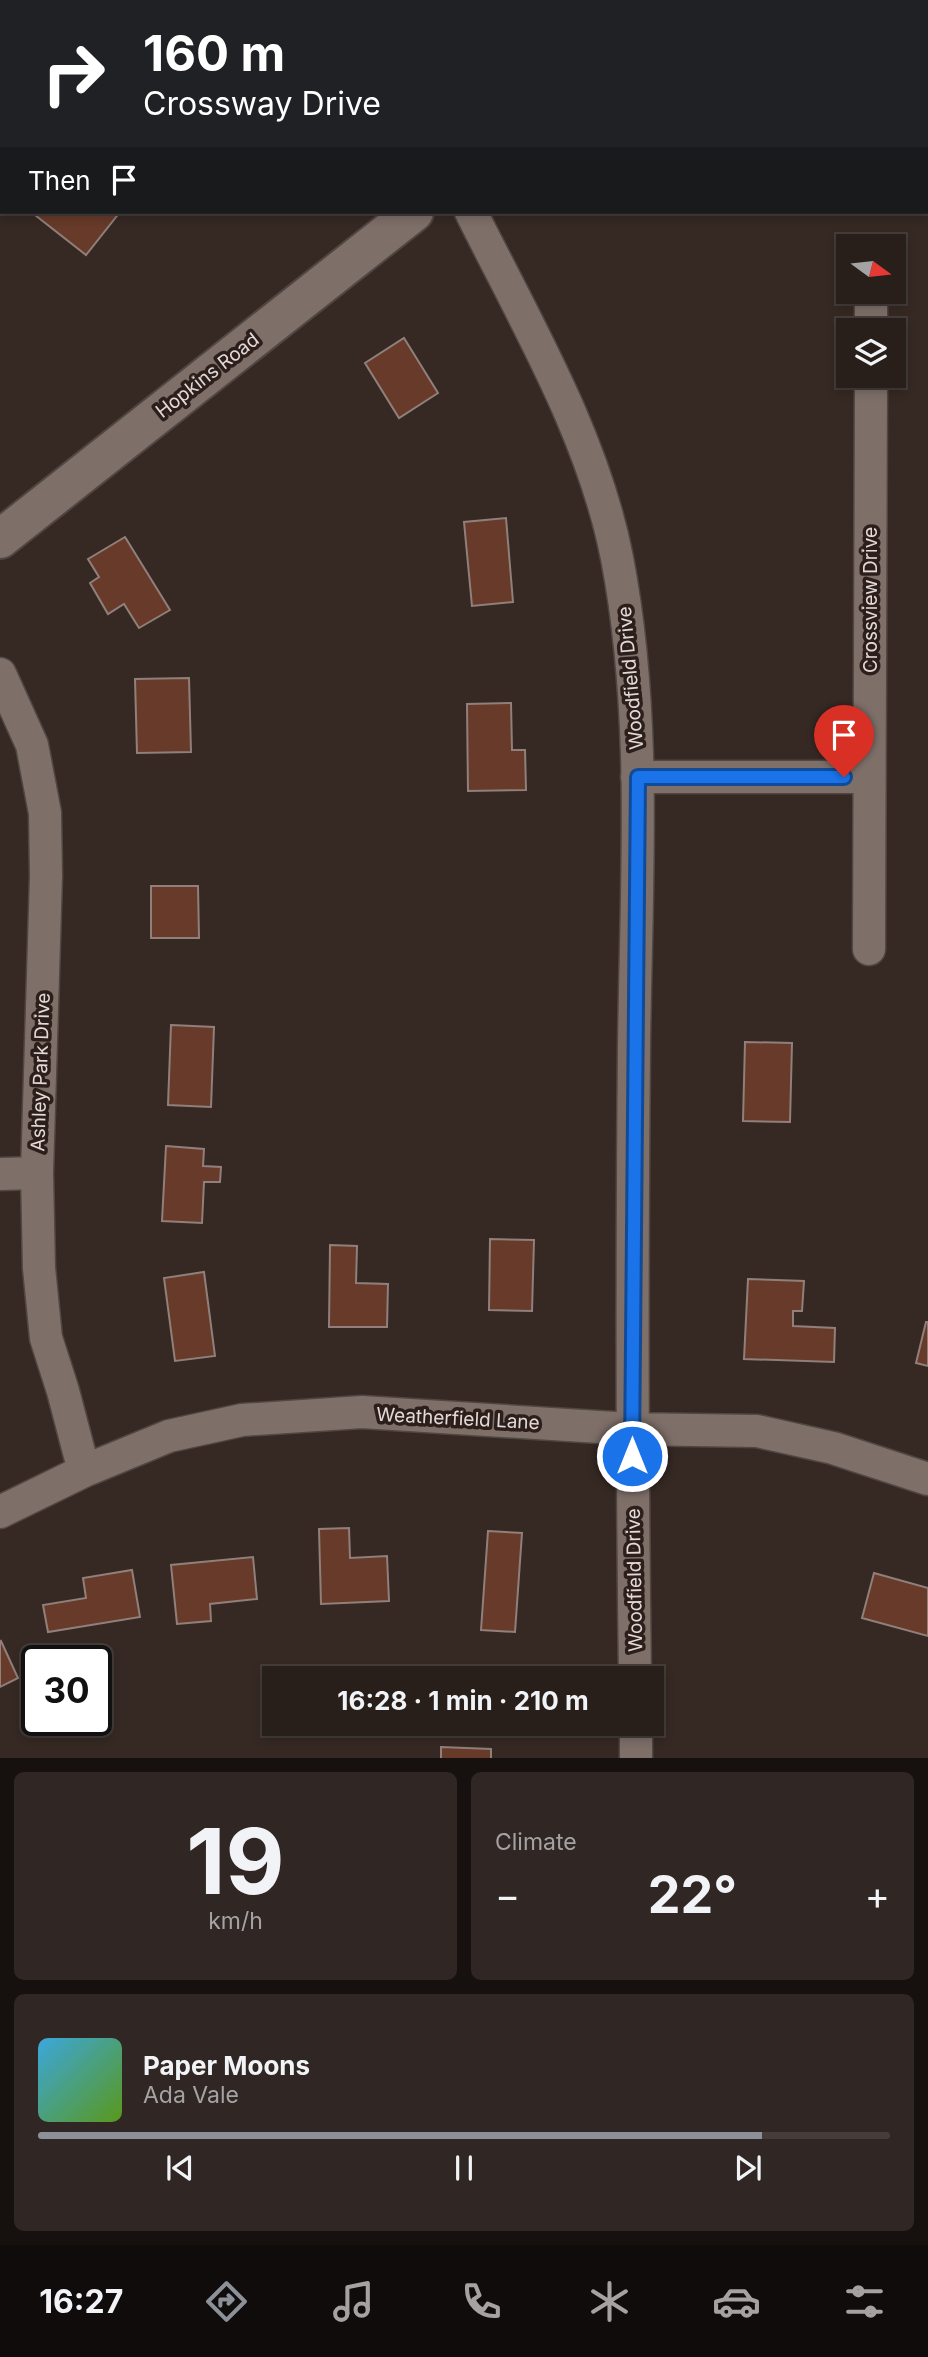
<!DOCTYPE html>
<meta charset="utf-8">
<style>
body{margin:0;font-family:Inter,sans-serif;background:#302724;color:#f1f3f6;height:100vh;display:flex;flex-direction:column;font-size:26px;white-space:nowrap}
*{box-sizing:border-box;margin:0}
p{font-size:23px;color:#a5a2a3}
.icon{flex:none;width:38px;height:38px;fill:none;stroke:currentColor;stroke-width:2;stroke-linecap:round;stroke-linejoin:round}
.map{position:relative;height:1758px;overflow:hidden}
.drawer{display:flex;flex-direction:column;gap:14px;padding:14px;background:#16110f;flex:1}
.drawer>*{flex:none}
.hud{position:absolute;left:0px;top:0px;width:929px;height:214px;box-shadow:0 4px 10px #0003,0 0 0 2px #443d3a;background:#202124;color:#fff;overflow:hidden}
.needle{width:46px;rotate:105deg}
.fabs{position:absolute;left:836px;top:234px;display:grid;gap:14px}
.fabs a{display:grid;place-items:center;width:70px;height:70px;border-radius:0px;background:#281f1b;box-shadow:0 4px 10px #0003,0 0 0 2px #443d3a;font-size:35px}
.speed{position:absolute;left:21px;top:1645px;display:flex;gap:14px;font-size:35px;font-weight:700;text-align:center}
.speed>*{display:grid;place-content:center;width:91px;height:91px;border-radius:50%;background:#281f1b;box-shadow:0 4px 10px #0003,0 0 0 2px #443d3a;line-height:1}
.speed .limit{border:4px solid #111;border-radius:10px;background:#fff;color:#111}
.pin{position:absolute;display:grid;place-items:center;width:60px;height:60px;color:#fff;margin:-72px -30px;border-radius:50% 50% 50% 0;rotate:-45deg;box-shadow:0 0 7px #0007}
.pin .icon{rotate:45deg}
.me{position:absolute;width:77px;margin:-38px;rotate:0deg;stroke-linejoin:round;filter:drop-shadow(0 0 5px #0008)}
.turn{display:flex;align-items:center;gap:24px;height:147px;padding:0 28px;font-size:32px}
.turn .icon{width:91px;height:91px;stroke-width:2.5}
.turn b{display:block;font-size:49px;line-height:60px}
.then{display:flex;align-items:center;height:66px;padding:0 28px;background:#0003;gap:14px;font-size:26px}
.big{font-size:52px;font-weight:700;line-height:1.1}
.drawer .card{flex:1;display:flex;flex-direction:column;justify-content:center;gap:10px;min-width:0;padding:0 24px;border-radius:10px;background:#302724}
.drawer .dial{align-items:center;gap:0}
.dial b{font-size:91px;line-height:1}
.song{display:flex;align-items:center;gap:21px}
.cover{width:84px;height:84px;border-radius:10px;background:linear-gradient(135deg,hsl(200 70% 55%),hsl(90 70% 35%))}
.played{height:7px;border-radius:4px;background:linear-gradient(90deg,#8c9099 85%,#443d3a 85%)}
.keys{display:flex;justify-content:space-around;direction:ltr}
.heat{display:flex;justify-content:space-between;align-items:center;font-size:38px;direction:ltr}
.drawer .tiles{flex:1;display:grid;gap:14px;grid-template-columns:1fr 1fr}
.card:last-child{grid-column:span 2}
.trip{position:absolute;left:262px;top:1666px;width:402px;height:70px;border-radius:0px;background:#281f1b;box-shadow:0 4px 10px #0003,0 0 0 2px #443d3a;font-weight:700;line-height:70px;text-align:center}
.dock{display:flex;height:112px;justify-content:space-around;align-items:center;background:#100c0b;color:#a5a2a3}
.dock .icon{width:49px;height:49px}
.dock .current{color:#8c9099}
.dock b{font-size:32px;color:#f1f3f6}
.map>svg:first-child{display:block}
.building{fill:#673a29;stroke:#907f7a;stroke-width:2}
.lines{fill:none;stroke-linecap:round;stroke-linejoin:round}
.street-casing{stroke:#504642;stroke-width:35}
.secondary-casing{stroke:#504642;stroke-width:42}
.street{stroke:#7e6f69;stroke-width:32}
.secondary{stroke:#7e6f69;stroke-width:38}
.route-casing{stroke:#114b97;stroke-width:18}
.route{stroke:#1a73e8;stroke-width:12}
.labels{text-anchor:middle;stroke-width:7;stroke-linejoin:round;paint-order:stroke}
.street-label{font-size:19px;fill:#e3dad7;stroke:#2c1f1b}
</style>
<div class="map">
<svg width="928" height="1759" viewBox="0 0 928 1759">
<rect width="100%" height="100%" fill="#362924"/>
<path class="building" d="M37 212H120L86 255 35 215Z
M404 338 438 393 399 418 365 363Z
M506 518 513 602 472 606 464 522Z
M125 537 170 610 139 628 124 604 108 614 90 583 99 577 88 559Z
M189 678 191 752 137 753 135 679Z
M511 703 512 750H525L526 790 468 791 467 704Z
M151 886H198L199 938H151Z
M171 1025 214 1027 211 1107 168 1105Z
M745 1042 792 1043 790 1122 743 1121Z
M166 1146 204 1149 203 1166 221 1167 220 1182H204L202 1223 162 1221Z
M490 1239 534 1240 532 1311 489 1310Z
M330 1245 357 1246 356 1283 388 1284 387 1327H329Z
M204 1272 215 1356 175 1361 164 1278Z
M748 1279 804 1281 802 1311H793V1326L835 1328 834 1362 744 1359Z
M926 1322H928V1366L916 1363Z
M349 1528 350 1558 387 1556 389 1601 321 1604 319 1529Z
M488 1531 522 1533 515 1632 481 1630Z
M253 1557 257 1599 210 1604 211 1621 177 1624 171 1565Z
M132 1570 140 1617 48 1632 43 1605 86 1598 83 1578Z
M874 1573 928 1588V1636L862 1618Z
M1 1641 18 1678 0 1687V1642Z
M441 1747 491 1749V1759H441Z"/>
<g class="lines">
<defs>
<path id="street" d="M471 212C526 323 593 435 617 558 648 718 636 884 634 1046 632 1257 632 1467 635 1678
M871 331V292
M0 674 32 745 45 813 46 876 37 1173 39 1268 46 1338 63 1391 84 1471
M637 777H869
M869 949 871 376
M0 1174 37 1173
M0 1512 84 1471 169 1436 242 1420 362 1412 631 1429 757 1431 833 1448 928 1479
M636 1724V1759"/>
<path id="secondary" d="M681 2 683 0
M0 539 414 212"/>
</defs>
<use href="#street" class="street-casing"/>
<use href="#secondary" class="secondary-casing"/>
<use href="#street" class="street"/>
<use href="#secondary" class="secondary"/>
</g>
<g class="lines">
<defs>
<path id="route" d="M632 1456 638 777H844"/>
</defs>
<use href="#route" class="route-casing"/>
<use href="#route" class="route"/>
</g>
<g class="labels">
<g class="street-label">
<text transform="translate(207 375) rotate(-38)" y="7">Hopkins Road</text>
<text transform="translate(870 600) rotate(-90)" y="7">Crossview Drive</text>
<text transform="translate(630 678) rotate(-95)" y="7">Woodfield Drive</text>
<text transform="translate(40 1072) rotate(-88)" y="7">Ashley Park Drive</text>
<text transform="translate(458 1418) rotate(3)" y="7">Weatherfield Lane</text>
<text transform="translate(634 1580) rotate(-91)" y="7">Woodfield Drive</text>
</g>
</g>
</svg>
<div class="fabs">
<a><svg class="needle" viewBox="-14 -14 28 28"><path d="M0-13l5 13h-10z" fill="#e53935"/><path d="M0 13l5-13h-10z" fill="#a5a2a3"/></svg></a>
<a><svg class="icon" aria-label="layers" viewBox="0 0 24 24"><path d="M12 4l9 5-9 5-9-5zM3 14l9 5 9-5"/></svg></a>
</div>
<div class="speed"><div class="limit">30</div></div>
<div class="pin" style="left:844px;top:777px;background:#d93025"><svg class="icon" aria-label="arrive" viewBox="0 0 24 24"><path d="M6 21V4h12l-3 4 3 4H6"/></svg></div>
<svg class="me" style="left:632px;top:1456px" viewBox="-20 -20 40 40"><circle r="17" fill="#1a73e8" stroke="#fff" stroke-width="3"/><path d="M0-11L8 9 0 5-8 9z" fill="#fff"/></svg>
<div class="trip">16:28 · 1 min · 210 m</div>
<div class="hud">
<div class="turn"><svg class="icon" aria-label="right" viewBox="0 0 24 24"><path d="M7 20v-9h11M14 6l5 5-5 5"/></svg><div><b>160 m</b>Crossway Drive</div></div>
<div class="then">Then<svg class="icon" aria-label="arrive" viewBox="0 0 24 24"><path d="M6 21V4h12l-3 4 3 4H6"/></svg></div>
</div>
</div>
<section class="drawer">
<div class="tiles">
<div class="card dial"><b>19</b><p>km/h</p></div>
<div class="card"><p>Climate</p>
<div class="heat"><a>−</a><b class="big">22°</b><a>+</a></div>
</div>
<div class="card">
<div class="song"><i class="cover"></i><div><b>Paper Moons</b><p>Ada Vale</p></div></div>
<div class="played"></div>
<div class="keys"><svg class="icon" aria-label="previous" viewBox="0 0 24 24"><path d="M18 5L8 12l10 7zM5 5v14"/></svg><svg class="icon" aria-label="pause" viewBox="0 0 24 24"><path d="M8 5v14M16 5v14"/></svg><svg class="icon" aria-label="next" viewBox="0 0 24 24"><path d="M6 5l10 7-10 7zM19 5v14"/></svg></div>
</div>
</div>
</section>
<nav class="dock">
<b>16:27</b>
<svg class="icon current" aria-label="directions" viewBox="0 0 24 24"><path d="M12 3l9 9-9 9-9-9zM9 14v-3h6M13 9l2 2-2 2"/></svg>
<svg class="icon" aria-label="music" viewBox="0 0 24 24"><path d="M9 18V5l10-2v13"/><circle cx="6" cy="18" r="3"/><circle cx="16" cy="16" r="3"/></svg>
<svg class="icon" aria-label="phone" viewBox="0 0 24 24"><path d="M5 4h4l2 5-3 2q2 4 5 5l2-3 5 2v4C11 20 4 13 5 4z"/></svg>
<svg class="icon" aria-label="climate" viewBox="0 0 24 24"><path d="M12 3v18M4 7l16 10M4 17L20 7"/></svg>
<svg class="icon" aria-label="car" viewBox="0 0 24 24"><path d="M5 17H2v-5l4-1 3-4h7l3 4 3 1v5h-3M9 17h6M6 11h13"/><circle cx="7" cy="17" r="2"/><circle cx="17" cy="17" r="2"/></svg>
<svg class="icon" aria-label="filters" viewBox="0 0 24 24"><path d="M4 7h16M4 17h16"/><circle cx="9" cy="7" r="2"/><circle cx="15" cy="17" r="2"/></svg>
</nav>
